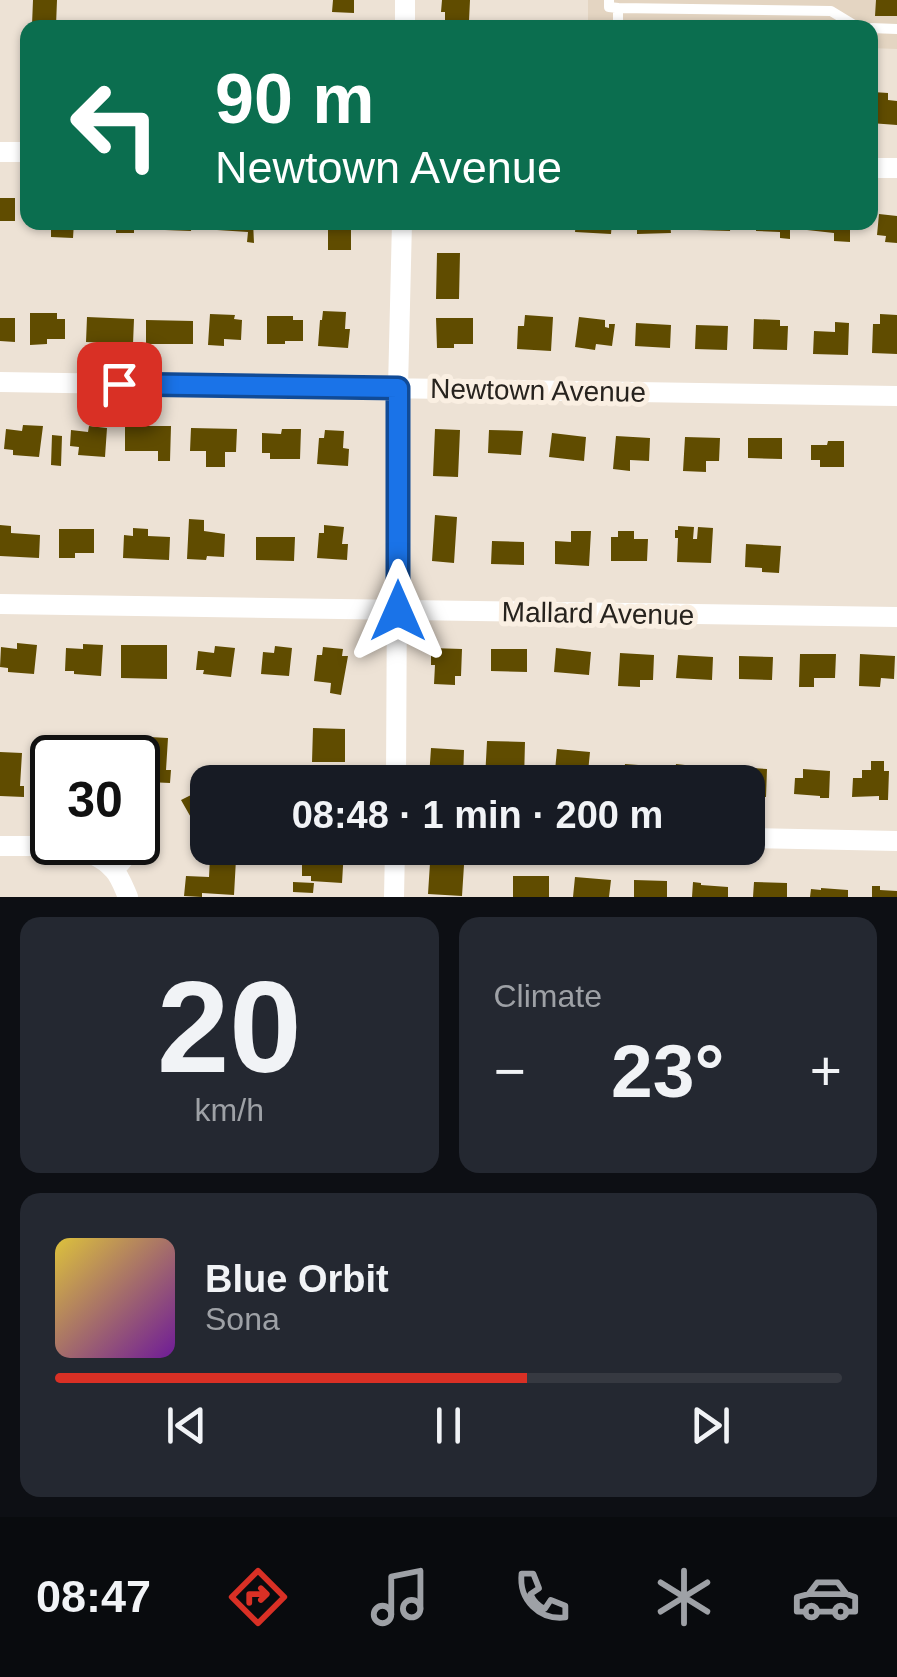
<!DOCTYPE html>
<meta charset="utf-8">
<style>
body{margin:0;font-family:Arial,sans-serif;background:#242831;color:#f1f3f6;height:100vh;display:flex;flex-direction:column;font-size:38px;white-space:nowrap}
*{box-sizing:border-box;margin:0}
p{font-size:32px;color:#9ea1a6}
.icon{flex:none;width:55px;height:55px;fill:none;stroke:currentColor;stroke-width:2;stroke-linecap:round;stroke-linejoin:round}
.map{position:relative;height:897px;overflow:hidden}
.details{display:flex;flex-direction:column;gap:20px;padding:20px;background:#0d0f14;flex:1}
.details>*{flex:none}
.hud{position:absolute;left:20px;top:20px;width:858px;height:210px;border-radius:20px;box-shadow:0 2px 8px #0004;background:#0b6e4f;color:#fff;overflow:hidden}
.speed{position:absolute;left:30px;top:735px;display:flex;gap:20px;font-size:50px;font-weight:700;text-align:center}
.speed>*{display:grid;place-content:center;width:130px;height:130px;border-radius:50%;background:#171b24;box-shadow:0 2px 8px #0004;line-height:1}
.speed .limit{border:5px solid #111;border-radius:15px;background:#fff;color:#111}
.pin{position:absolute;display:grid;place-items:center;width:85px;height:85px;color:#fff;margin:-42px;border-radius:20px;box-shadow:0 5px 15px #0006}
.me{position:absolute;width:110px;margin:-55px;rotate:0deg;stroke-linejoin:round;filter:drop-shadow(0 0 8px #0008)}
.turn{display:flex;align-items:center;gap:35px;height:210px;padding:0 30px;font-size:45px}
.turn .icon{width:130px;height:130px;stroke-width:2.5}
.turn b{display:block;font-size:70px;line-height:85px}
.big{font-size:75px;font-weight:800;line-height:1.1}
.details .card{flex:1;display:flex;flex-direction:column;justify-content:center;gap:15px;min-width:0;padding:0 35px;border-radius:20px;background:#242831}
.details .dial{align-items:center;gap:0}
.dial b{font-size:130px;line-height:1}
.song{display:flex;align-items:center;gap:30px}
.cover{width:120px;height:120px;border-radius:15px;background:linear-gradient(135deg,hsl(50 70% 55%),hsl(280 70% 35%))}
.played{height:10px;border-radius:5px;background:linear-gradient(90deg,#d93025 60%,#363941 60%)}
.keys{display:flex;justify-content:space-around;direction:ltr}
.heat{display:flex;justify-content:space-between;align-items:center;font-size:55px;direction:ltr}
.details .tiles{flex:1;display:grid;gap:20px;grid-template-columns:1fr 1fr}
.card:last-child{grid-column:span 2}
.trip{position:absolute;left:190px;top:765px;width:575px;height:100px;border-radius:20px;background:#171b24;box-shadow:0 2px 8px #0004;font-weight:800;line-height:100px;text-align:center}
.tabs{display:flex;height:160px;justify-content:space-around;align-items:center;background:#090b0e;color:#9ea1a6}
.tabs .icon{width:70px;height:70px}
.tabs .active{color:#d93025}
.tabs b{font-size:45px;color:#f1f3f6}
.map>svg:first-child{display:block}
.built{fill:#e4d5c2}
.building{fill:#604c00}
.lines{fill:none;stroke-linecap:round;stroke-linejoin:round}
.service{stroke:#fff;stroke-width:10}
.minor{stroke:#fff;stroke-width:20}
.route-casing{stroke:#114b97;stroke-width:25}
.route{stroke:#1a73e8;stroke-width:18}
.labels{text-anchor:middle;stroke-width:10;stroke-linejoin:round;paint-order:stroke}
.street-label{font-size:28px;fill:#27231e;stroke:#faefe2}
</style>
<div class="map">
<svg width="897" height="897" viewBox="0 0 897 897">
<rect width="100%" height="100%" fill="#ede2d5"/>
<path class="built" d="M588 0H897V49L870 48V28H588Z"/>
<path class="building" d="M33 0H57L56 26 32 25Z
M333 0H354V13L332 12Z
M442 0H470L469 21H465V28H445V12H441Z
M876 0H897V16H875Z
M873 92 888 93V100L897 101V125L870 123Z
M0 198H15V221H0Z
M879 214 897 216V243L885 242 886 236 877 235Z
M51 222H74L73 238 51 237Z
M116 222H134V233H116Z
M165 222H192L191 231 165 230Z
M217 222H253L254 243 247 242 248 232 217 230Z
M328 222H351V250H328Z
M437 222H484V229L436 226Z
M517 222H552V229L517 228Z
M576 222H612L611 234 575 232Z
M637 222H670L671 233 637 234Z
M697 222H731L730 231 697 230Z
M756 222H790V239L780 238V232L756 231Z
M807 222H850V242L834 241V233L807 230Z
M437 253H460L459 299H436Z
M323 311 346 312 345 329H350L348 348 318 346 320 320H322Z
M30 313H57V319H65V339H47V344L30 345Z
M210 314 235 315 234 319 242 320 241 340 224 339V346L208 345Z
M880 314 897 315V354L872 353 873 324H880Z
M525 315 553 317 551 351 517 349 518 326H524Z
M267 316H293V320H303V341H285V344H267Z
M87 317 134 319 133 344 86 342Z
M579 317 605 320V327L609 328V324H615L612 346 596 344 595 350 575 347Z
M0 318H15V342L0 341Z
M436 318H473V344H454V348H437Z
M754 319 780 320V326H788L787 350 753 349Z
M146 320 193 321V344H146Z
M835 322 849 323 848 355 813 354 814 331 835 332Z
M636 323 671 325 670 348 635 346Z
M696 325 728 326 727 350 695 349Z
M23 425 43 426 39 457 13 455V450L4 449 6 429 22 431Z
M89 426 107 428 105 457 78 455 79 447 70 446 71 430 88 432Z
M125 426H171L170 461H158V451H125Z
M191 428 237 429 236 452H225V467H206V451H190Z
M282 429H301L300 459H270V453H262V433L281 434Z
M435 429 460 430 458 477 433 476Z
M325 430 344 431 343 448 349 449 348 466 317 464 319 438H324Z
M489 430 523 431 521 455 488 453Z
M552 433 586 437 584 461 549 457Z
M52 435 62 436 61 466 51 465Z
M616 436 650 438 649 461 630 460V471L613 469Z
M685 437 720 438 719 461H706V472L683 471Z
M748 438H782V459L748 458Z
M828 441H844V467H820V460H811V445H827Z
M435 515 457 517 454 563 432 561Z
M189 519 204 520V531L225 534 224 557 207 556 206 560 187 559Z
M0 525 11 526V533L40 535 39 558 0 556Z
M324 525 344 527 342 544H348L347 560 317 558 319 533H324Z
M678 526 694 527 693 539H697L698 527 713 528 711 563 677 562 678 538H675V530H678Z
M133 528 148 529V536L170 537 169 560 123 558 124 535 133 536Z
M59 529H94V553H75V558H59Z
M571 531H591L589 566 555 564V541L571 542Z
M618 531H634V539H648L647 561H611V537H618Z
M256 537H295L294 561 256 560Z
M492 541 524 542V565L491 564Z
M746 544 781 546 779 573 762 572V568L745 567Z
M17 643 37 645 34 674 8 672V668L0 667 1 647 17 649Z
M83 644 103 645 101 676 74 674V671H65L66 648 83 649Z
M121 645H167V679L121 678Z
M215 646 235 648 231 677 203 674 204 670H196L198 651 214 653Z
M275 646 292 648 289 676 261 674 263 652 274 653Z
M323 647 343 649 342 656H348L341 695 330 693 331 683 314 681 317 655H322Z
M431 648 462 649 461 676H455V685L434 684 435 665H431Z
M556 648 591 652 589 675 554 672Z
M491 649H527V672L491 671Z
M620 653 654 655 653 680H640V687L618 686Z
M800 654H836L835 678H814V687H799Z
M860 654 895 656 894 679 881 678 880 687 859 686Z
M678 655 713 657 712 680 676 678Z
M739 656 773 657 772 680 739 679Z
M313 728 345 729V762H312Z
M131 736 168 738 166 770H171L170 783 148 782 149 762H138V758H130Z
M487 741 525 742 524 781 485 779Z
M431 748 464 750 463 780 429 778Z
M557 749 590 752 587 782H554Z
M0 752 22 753 20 786H24V797L0 796Z
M871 761H884V771H889L888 800H879V796L852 797 853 778H862V770H871Z
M625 764 652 766 651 782H615L616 773H624Z
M676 764 712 768 710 782H674Z
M736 767 767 769 766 797H748V782H735Z
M803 769 830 771 829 798H820V796L794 794 795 778H803Z
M208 791V813L193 821 181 800 191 795 193 799Z
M312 848 344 849 342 883 311 881V876H302V863L312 864Z
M210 857 236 859 234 895 202 893V897L184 896 186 876 209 877Z
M430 863 464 865 462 896 428 894Z
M513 876H549V897H513Z
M575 877 611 880 609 897H573Z
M634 880 667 881V897H634Z
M293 882 314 883 313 893 293 892Z
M693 882 701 883V885L728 887V897H692Z
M754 882 787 883V897H753Z
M872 886H880V890L897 891V897H872Z
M821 888 848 890V897H810L811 889 821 890Z"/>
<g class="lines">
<path class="service" d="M609 0V7L618 8V28
M618 8 831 11 859 28
M870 28 897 29"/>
<path class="minor" d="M405 28V0
M0 152H28
M870 168H897
M0 382 897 396
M0 604 897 617
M396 782 398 388 402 222
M748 838 897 841
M0 846C35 847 87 840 113 869 120 876 124 888 128 897
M114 870 138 842
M394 897 395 848"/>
</g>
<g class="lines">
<defs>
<path id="route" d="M119 384 398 388V611"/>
</defs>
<use href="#route" class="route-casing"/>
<use href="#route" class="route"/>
</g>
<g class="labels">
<g class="street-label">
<text transform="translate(538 390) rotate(1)" y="10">Newtown Avenue</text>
<text transform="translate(598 613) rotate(1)" y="10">Mallard Avenue</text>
</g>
</g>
</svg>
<div class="speed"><div class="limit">30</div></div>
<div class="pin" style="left:119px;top:384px;background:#d93025"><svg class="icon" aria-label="arrive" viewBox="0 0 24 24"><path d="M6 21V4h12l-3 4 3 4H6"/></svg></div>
<svg class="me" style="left:398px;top:611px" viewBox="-20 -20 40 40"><path d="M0-17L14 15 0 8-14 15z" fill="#1a73e8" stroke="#fff" stroke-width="4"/></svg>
<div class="trip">08:48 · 1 min · 200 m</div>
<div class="hud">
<div class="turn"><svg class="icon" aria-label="left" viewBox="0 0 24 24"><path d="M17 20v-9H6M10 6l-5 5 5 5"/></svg><div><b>90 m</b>Newtown Avenue</div></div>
</div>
</div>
<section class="details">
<div class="tiles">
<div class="card dial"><b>20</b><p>km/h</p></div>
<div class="card"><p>Climate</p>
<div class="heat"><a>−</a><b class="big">23°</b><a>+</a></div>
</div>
<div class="card">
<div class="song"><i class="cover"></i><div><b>Blue Orbit</b><p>Sona</p></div></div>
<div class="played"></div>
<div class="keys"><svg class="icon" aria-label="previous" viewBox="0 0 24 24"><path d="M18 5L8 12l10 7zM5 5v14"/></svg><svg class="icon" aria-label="pause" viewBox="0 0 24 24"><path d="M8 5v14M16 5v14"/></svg><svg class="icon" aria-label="next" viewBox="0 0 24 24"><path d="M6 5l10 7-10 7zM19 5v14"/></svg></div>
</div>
</div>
</section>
<nav class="tabs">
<b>08:47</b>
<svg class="icon active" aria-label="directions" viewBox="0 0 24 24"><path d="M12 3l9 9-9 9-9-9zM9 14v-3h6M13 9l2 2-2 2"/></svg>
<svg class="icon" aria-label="music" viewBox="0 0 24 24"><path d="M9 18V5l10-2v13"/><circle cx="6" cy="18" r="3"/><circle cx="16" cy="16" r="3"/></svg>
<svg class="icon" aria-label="phone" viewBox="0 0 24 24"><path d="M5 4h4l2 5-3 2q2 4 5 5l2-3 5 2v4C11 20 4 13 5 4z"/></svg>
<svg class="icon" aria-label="climate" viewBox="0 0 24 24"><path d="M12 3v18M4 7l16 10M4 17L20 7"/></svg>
<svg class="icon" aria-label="car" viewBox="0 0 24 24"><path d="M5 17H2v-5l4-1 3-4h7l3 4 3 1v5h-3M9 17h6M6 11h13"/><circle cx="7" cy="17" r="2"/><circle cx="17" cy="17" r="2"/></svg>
</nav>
